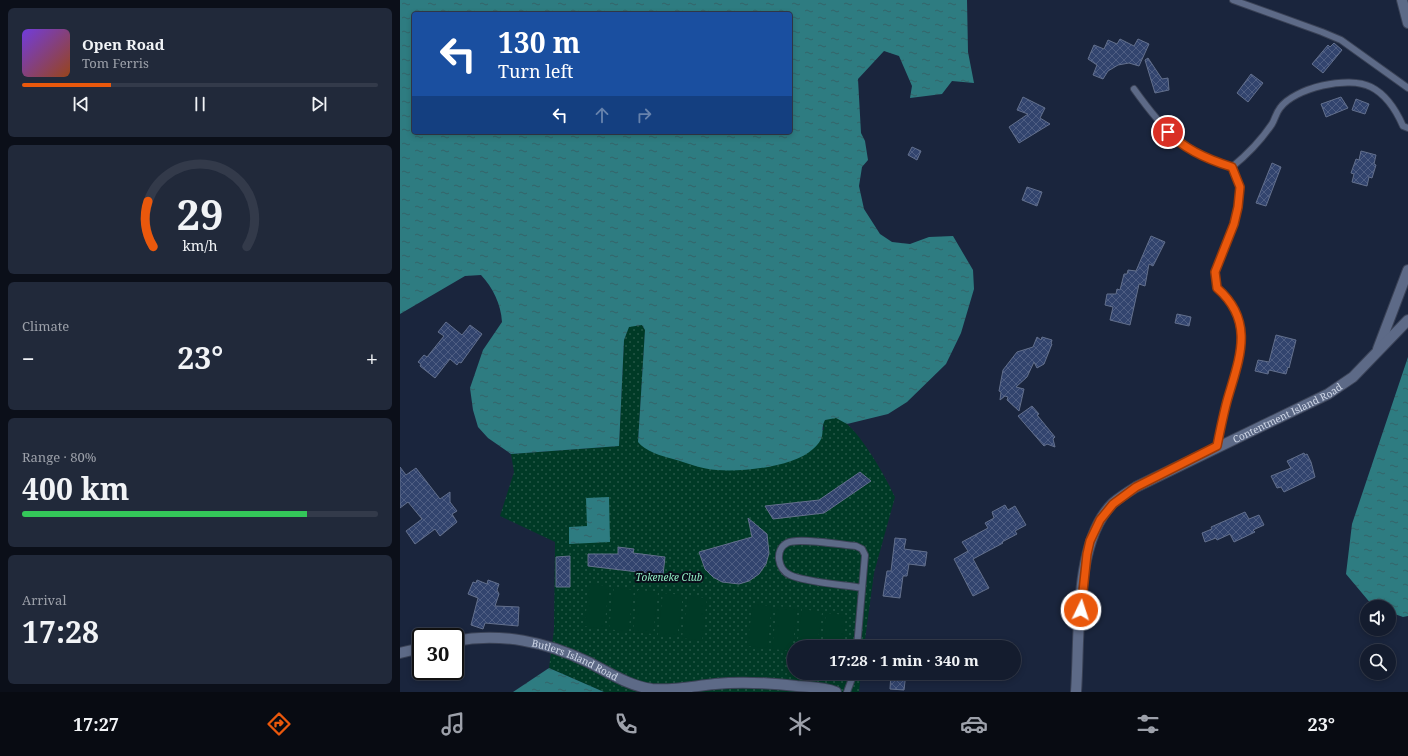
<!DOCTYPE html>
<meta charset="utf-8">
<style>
body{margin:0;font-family:"Noto Serif",serif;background:#21293a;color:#f1f3f6;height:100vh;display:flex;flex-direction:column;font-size:15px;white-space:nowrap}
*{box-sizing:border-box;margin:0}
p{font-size:13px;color:#9da1aa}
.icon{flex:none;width:22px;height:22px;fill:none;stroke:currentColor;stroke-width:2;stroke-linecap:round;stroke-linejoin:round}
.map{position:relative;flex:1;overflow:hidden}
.drawer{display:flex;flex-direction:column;gap:8px;padding:8px;background:#0b0f19;width:400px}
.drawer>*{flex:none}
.top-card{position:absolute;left:12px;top:12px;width:380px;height:122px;border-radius:4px;box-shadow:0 2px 6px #0003,0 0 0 1px #333a4a;background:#1a4fa0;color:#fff;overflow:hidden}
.tools{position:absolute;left:960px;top:600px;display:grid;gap:8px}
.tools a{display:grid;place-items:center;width:36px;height:36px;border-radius:50%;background:#141c2e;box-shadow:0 2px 6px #0003,0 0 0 1px #333a4a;font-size:20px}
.speed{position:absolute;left:12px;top:628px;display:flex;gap:8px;font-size:20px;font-weight:700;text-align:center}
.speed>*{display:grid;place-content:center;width:52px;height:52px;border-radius:50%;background:#141c2e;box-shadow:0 2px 6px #0003,0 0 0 1px #333a4a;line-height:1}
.speed .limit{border:2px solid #111;border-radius:6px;background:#fff;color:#111}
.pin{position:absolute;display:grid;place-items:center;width:34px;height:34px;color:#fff;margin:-17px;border:2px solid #fff;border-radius:50%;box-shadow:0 1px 4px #0007}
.me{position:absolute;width:44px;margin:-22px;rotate:4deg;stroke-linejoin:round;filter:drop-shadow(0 0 3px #0008)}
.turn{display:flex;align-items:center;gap:14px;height:84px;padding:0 20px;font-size:18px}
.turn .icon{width:52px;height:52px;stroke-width:2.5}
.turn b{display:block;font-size:28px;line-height:34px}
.lanes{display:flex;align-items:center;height:38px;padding:0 20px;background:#0003;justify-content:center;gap:20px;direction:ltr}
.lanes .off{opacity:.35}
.big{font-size:30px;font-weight:700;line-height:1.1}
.drawer .card{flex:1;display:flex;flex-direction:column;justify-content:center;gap:6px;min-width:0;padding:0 14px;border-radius:6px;background:#21293a}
.drawer .dial{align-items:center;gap:0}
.dial svg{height:104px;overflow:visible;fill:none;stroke:#333a4a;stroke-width:7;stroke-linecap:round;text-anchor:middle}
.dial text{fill:#f1f3f6;stroke:none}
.song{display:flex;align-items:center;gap:12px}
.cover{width:48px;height:48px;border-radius:6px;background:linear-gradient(135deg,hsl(260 70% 55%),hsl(20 70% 35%))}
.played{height:4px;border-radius:2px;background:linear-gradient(90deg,#ea580c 25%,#333a4a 25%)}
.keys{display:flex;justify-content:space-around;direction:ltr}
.heat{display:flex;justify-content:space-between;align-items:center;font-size:22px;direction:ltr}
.charge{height:6px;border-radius:3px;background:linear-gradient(90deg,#34c759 80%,#333a4a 0)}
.trip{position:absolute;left:387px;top:640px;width:234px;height:40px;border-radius:20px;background:#141c2e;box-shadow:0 2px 6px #0003,0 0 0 1px #333a4a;font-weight:700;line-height:40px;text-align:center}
.dock{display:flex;height:64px;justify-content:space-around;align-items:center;background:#080b12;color:#9da1aa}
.dock .icon{width:28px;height:28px}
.dock .current{color:#ea580c}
.dock b{font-size:18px;color:#f1f3f6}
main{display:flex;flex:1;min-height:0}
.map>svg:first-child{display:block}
.park{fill:url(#park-dots)}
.garden{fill:#003a26}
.water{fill:url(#water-ripples);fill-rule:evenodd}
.building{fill:url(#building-cross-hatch);stroke:#63708d}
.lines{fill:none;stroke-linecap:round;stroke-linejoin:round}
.lane-casing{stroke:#3a4256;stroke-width:8}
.street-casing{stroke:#3a4256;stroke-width:12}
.lane{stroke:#5d6a87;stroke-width:6}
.street{stroke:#5d6a87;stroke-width:10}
.route-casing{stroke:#983908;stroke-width:10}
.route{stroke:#ea580c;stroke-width:7}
.labels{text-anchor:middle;stroke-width:4;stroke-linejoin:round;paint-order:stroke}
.street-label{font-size:10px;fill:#cfd7e7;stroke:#090e19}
.park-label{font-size:10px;font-style:italic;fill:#91ebc2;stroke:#090e19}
</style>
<main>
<section class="drawer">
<div class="card">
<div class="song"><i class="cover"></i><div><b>Open Road</b><p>Tom Ferris</p></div></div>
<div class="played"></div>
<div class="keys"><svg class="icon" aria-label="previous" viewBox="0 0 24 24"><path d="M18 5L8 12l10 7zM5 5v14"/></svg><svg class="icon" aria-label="pause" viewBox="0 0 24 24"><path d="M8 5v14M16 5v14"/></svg><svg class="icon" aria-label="next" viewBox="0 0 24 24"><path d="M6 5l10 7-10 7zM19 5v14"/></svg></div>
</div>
<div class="card dial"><svg viewBox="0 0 100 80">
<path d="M14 69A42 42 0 1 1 86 69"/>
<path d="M14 69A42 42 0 0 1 10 34" stroke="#ea580c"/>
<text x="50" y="56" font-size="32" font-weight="700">29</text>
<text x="50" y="72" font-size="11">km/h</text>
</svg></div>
<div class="card"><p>Climate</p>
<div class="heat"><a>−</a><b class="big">23°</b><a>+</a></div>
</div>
<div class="card"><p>Range · 80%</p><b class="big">400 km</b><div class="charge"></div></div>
<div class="card"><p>Arrival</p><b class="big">17:28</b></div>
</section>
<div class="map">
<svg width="1008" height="692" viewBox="0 0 1008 692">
<defs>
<pattern id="park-dots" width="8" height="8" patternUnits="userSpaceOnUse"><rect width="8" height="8" fill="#003a26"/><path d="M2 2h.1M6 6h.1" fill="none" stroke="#245646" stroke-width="1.8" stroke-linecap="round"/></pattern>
<pattern id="water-ripples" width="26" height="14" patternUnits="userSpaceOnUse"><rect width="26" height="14" fill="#2e7c81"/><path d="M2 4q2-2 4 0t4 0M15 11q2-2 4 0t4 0" fill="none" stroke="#346469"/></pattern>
<pattern id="building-cross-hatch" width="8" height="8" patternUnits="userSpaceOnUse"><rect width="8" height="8" fill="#32446e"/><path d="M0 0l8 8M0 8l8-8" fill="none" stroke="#4f5e83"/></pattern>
</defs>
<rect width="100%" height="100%" fill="#1a253d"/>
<path class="park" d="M242 325 245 330 238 442 424 430 423 423 425 420C428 419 434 417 437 418 456 423 487 479 495 497L474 573 464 647H394V673H461L459 692H204L149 668 154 629 155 542 100 516 114 472 111 454 219 446 224 340 229 326Z"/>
<path class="garden" d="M190 584 209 586 204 629 184 626Z
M214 587 234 590 228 632 209 629Z
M238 590 258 592 253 634 233 632Z
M263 593 283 595 277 638 258 635Z
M288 596 307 598 302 641 282 638Z
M353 604 372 606 367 648 347 646Z
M377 606 397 609 392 651 372 649Z
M402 609 422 612 417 647H397Z
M426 613 446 615 442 647H422Z"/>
<path class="water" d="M0 0H567L568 52 574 83 552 81 542 94 510 98 512 86 499 56 484 51 458 79 461 133 465 141 468 160 462 167 459 186 464 209 480 234 492 242 510 244 529 237 553 236 573 270 574 289 561 333 546 364 507 402 488 414 447 424 436 418 425 420C419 431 428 436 413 449 394 467 343 472 317 470 302 469 287 463 273 459 261 456 245 451 238 442L245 330 242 325 229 327 224 340 219 446 111 454 88 438 78 427 73 410 70 388 83 350 102 322C101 304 93 288 81 275L65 276 0 314ZM14 14H390V132H14Z
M1008 357V616L1003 617 989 612V607L972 605 946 574 952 524Z
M209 497 210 542 169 544V527L187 526 186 498Z
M149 668 204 692H113Z"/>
<path class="building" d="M720 39 734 46 738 39 749 44 739 66 729 63 718 65 708 71 703 79 693 75 697 65 688 59 694 45 704 49 708 40 717 44Z
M934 43 942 50 923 73 912 64 928 45 930 47Z
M748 58 762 79 768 78 769 90 755 93 745 60Z
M851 74 863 83 848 102 837 93Z
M623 97 645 108 640 118 650 124 619 143 609 127 628 114 617 110Z
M941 97 948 108 926 117 921 104Z
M956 99 969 104 965 114 952 110Z
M512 147 521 151 517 160 508 155Z
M961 151 976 155 974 164 976 165 972 178 969 177 967 186 952 182 954 174 951 173 956 159 959 160Z
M872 163 881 167 866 206 856 203Z
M627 187 642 192 637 206 622 200Z
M751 236 765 242 753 266 749 264 745 286 739 284 730 325 710 320 713 307 705 305 707 294H716L717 289 720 290 724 274H727L728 270 736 271Z
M777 314 791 317 789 326 775 323Z
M46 322 62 335 70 325 82 334 61 363 59 362 57 365 50 359 35 378 20 366 21 364 18 362 24 355 27 357 44 336 38 332Z
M876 335 896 340 889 368 888 367 886 374 869 370 868 374 855 371 858 360 869 362Z
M637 337 641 340 642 337 652 340 651 344H652L644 364 637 368 634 362 627 377 616 387 624 389 619 411 607 400 608 397 605 396 600 400 601 392 599 391 603 370 617 352 633 347Z
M632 406 639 414 637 415 655 437 653 439 655 447 647 444 644 446 618 416Z
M904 453 905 455 907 454 911 462 915 477 884 492 881 487 877 488 871 476 891 468 887 461Z
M0 467 6 475 16 468 40 499 50 492V502L57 511 52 514 57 522 40 536 35 529 15 544 6 531 22 519 8 502 0 508Z
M460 472 471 481 424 513 373 519 365 506 419 500Z
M605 505 608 510 615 506 626 525 615 531 617 534 602 542 603 543 573 559 589 588 573 596 554 559 568 551 562 542 588 528 585 523 594 518 592 512Z
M845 512 849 519 859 515 864 525 853 530 855 532 834 542 830 534 817 540 816 538 805 542 802 533 812 529 811 527Z
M348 518 367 534 369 553 366 564 359 574 349 581 339 584 322 582 313 577 305 569 299 552 352 537Z
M495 538 506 539 504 549 527 552 525 566 509 564 507 576H503L500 598 483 596 487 571H491Z
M218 547 234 549 233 553 265 557 263 575 188 566V554H218Z
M170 556V587H156V557Z
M77 580 87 584 88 580 99 584 97 590 99 594 95 606 119 607 118 626 85 623 83 629 71 625 78 598 68 594 73 582 76 583Z
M491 673H506L504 690 490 689Z"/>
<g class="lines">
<defs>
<path id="lane" d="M833 0 922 32 941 40 1008 88
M734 89C764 131 782 151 832 167L840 187 838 207 834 224 815 272 817 288C855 321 839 360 827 401 823 416 820 431 817 446
M832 167C848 154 860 142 872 124 875 119 876 113 880 108 894 88 949 75 971 87 987 95 996 110 1003 126L1008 128
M457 647 465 555 462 549 456 546C442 545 397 537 387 543 374 550 378 570 390 575 404 582 445 585 462 588
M447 692 454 673"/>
<g id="street">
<path d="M1002 0 1008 23"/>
<path d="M978 349 1008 270"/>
<path id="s1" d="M55 641C100 632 147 642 188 662 208 672 229 686 252 689 273 691 294 686 315 684 343 681 370 683 397 686 409 687 424 687 436 692"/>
<path d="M0 653 21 648"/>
<path id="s2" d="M676 692C680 639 673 542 713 503 720 497 728 492 736 487L928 394 953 377 1008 320"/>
</g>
</defs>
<use href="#lane" class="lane-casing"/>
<use href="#street" class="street-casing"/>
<use href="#lane" class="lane"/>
<use href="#street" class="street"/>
</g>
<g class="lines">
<defs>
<path id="route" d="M681 610 687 554 690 541 700 520 713 504 736 487 817 446C820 431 823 416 827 401 839 359 856 322 817 288L815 272 834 224 838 207 840 187 832 167C809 160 785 150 768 132"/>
</defs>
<use href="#route" class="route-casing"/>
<use href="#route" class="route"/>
</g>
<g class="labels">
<g class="street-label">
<text dy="4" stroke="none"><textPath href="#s2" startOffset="393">Contentment Island Road</textPath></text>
<text dy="4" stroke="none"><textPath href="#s1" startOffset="124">Butlers Island Road</textPath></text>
</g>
<g class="park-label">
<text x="269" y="581">Tokeneke Club</text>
</g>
</g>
</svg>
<div class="tools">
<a><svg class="icon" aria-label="sound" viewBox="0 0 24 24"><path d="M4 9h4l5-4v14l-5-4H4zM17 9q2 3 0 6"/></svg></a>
<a><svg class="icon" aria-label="search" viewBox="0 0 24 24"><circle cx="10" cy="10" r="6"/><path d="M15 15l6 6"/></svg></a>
</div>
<div class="speed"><div class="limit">30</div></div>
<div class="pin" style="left:768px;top:132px;background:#d93025"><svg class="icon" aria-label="arrive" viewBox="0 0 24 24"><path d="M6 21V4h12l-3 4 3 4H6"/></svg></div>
<svg class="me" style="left:681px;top:610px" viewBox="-20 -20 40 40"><circle r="17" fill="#ea580c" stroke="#fff" stroke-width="3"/><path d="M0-11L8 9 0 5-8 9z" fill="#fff"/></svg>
<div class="trip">17:28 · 1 min · 340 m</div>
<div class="top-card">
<div class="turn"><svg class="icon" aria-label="left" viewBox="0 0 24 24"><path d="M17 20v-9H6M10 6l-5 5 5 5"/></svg><div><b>130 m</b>Turn left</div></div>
<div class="lanes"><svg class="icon" aria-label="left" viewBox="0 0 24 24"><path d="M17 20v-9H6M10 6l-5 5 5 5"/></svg><svg class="icon off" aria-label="ahead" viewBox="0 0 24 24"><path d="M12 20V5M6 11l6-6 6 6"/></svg><svg class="icon off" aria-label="right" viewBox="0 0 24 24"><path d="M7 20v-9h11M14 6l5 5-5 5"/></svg></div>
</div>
</div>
</main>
<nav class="dock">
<b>17:27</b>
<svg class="icon current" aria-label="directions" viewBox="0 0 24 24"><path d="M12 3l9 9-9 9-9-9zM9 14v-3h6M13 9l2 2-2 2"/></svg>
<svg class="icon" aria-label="music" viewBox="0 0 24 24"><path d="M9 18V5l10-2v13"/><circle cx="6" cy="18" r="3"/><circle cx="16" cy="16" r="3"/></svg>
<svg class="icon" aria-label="phone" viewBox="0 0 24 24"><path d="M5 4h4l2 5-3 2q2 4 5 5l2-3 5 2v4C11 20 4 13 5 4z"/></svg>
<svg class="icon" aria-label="climate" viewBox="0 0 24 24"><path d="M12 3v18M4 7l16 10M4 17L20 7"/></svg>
<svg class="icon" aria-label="car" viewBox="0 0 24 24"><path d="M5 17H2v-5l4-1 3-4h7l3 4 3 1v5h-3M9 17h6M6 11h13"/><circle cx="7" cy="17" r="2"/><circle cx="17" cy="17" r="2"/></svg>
<svg class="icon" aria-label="filters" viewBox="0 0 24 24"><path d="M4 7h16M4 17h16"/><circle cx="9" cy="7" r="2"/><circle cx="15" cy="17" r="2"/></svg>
<b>23°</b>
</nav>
